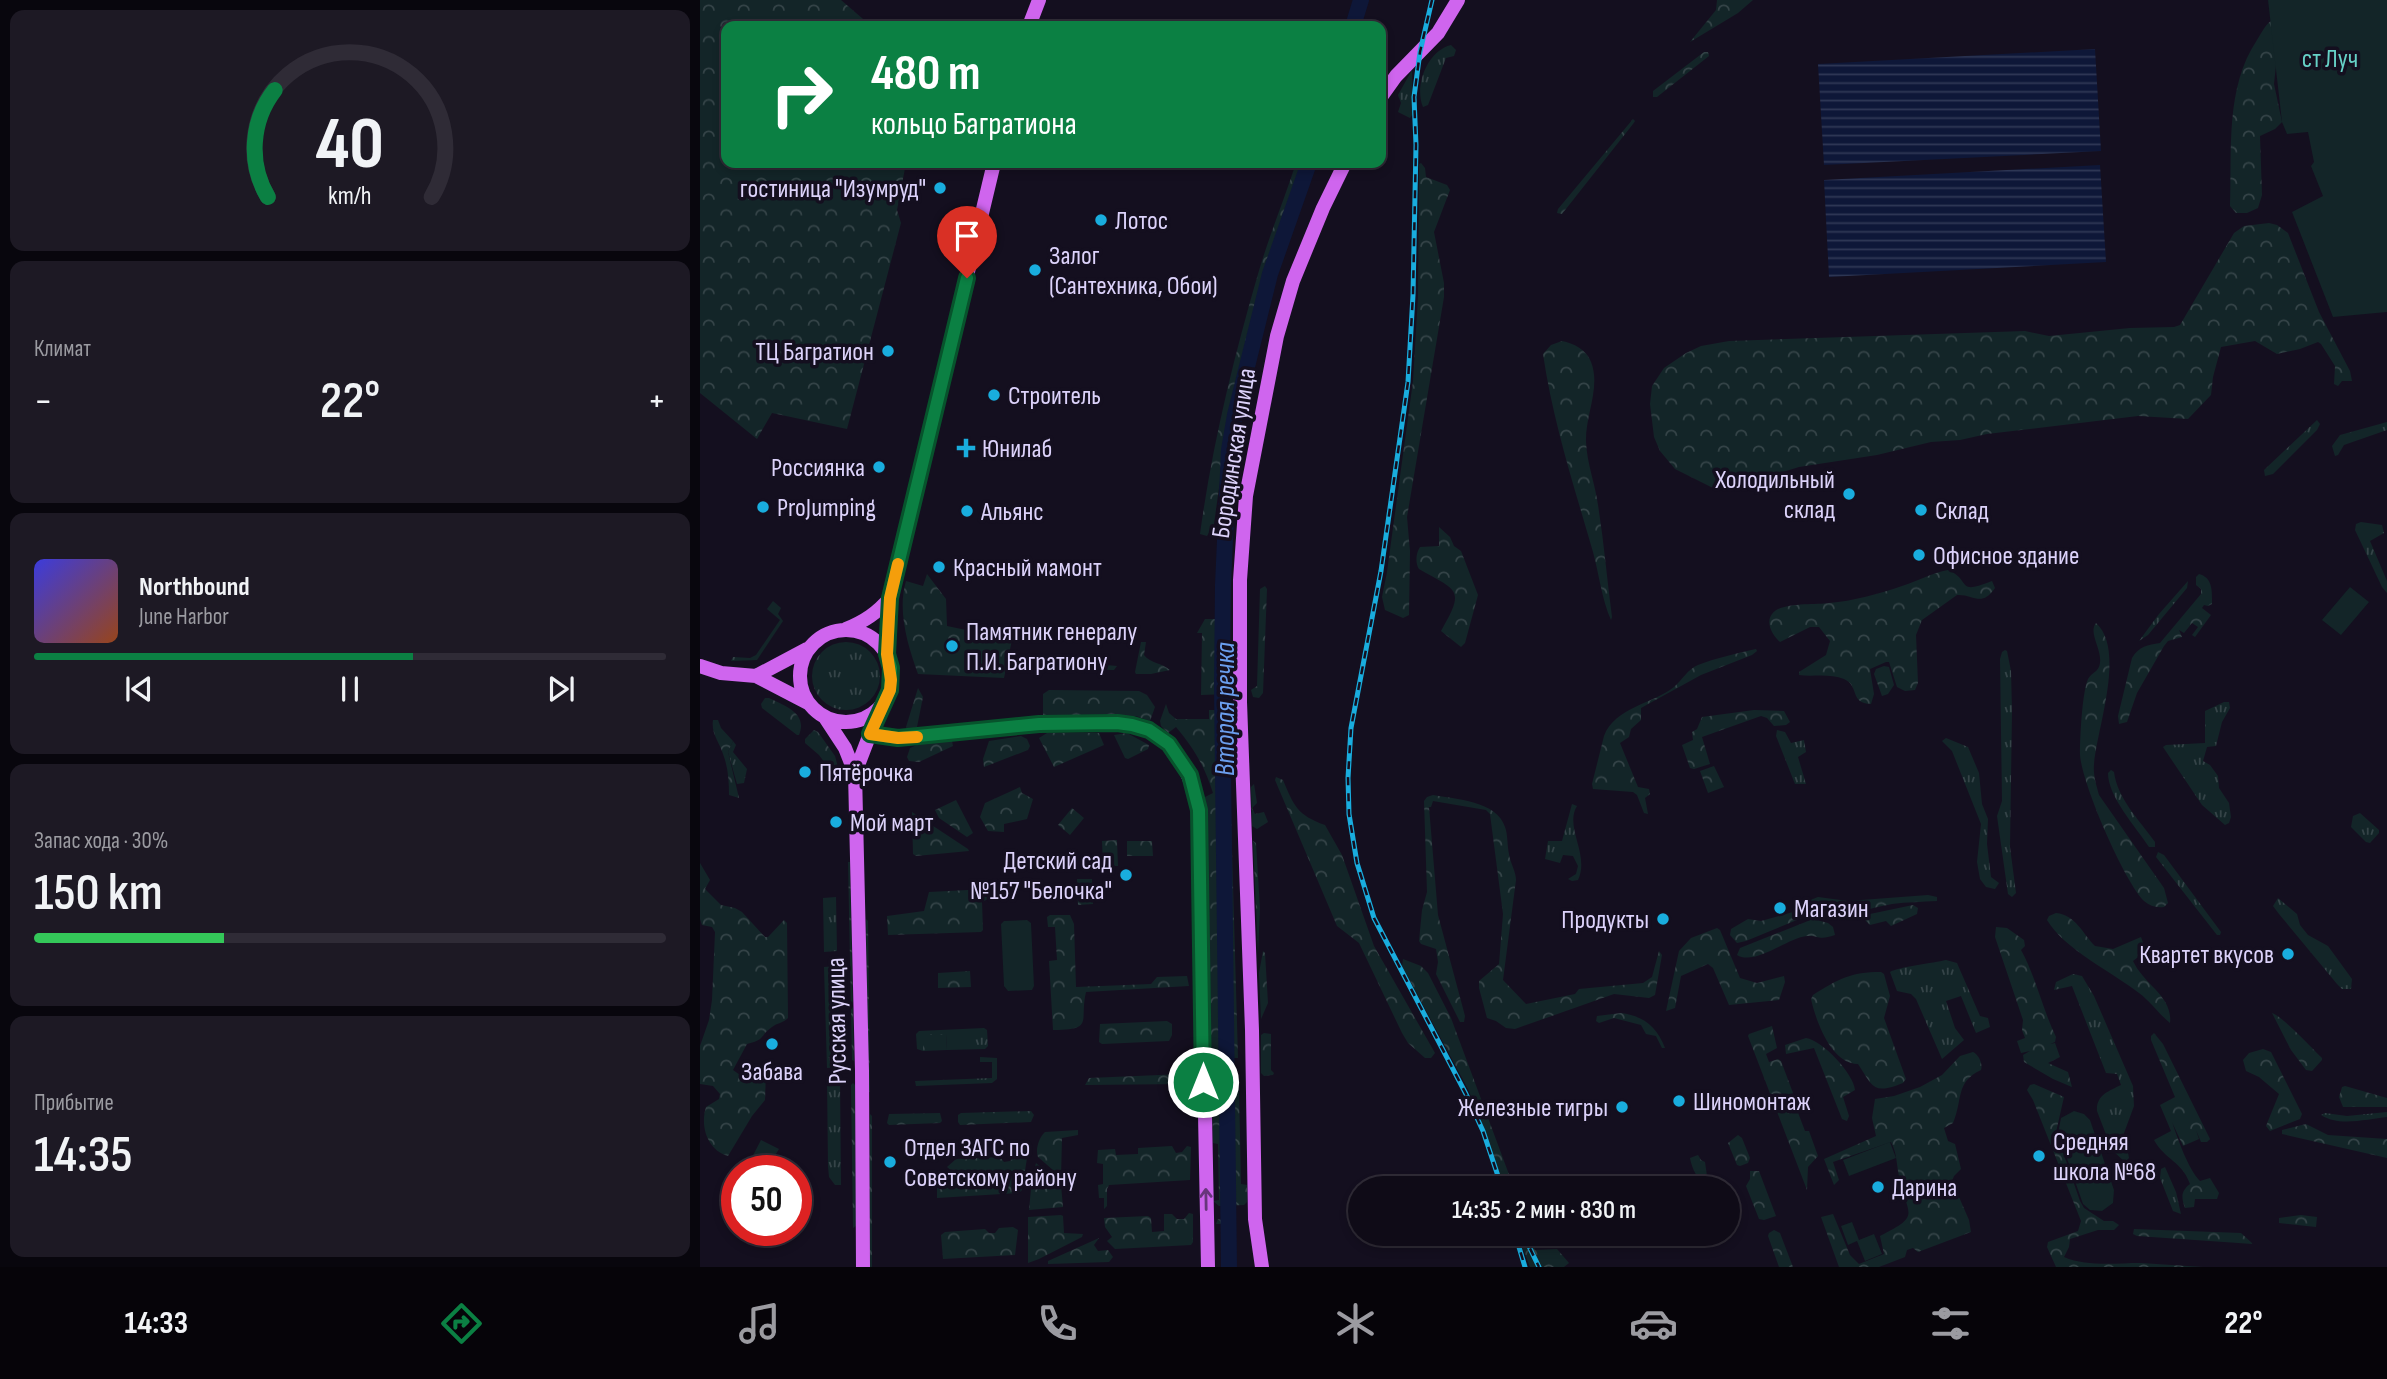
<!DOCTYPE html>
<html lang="ru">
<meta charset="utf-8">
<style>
body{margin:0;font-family:"Sofia Sans Condensed",sans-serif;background:#1d1924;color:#f1f3f6;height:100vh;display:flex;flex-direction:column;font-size:26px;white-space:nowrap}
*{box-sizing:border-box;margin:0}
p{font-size:23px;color:#9b9ba1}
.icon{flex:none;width:38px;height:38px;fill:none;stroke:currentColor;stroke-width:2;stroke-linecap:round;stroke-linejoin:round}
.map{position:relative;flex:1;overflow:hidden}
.sheet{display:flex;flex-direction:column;gap:10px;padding:10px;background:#08060d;width:700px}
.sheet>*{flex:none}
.guide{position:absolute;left:21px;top:21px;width:665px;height:147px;border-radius:14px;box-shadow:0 4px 10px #0003,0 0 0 2px #2f2b36;background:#0b8043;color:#fff;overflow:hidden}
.speed{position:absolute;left:21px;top:1155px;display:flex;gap:14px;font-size:35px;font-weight:700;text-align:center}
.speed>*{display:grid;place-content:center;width:91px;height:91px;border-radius:50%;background:#0f0b17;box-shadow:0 4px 10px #0003,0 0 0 2px #2f2b36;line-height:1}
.speed .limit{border:10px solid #d22;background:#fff;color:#111}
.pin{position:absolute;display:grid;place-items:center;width:60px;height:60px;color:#fff;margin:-72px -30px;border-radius:50% 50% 50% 0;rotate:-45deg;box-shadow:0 0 7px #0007}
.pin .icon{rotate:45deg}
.me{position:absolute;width:77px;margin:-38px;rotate:0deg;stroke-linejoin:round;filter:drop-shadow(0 0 5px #0008)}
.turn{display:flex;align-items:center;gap:24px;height:147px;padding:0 35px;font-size:32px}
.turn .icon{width:91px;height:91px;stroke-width:2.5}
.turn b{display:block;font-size:49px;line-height:60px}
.big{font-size:52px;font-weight:600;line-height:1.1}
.sheet .tile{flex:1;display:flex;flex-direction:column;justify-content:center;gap:10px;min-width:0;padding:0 24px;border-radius:14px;background:#1d1924}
.sheet .dial{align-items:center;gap:0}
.dial svg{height:182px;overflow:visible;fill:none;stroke:#2f2b36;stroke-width:7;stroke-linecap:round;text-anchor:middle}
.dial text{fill:#f1f3f6;stroke:none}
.song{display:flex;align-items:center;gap:21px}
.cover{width:84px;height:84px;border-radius:10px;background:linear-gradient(135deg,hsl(240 70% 55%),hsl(20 70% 35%))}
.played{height:7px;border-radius:4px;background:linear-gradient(90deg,#0b8043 60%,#2f2b36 60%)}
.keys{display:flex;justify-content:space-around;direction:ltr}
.heat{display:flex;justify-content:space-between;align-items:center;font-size:38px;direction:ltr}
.charge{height:10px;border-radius:5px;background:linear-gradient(90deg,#34c759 30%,#2f2b36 0)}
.trip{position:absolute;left:648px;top:1176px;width:392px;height:70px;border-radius:35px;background:#0f0b17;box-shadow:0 4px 10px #0003,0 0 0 2px #2f2b36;font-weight:600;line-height:70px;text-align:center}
.dock{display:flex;height:112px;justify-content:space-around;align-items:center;background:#060409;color:#9b9ba1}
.dock .icon{width:49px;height:49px}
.dock .current{color:#0b8043}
.dock b{font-size:32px;color:#f1f3f6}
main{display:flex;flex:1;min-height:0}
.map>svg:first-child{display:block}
.grass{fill:url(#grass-tufts)}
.forest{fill:url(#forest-crowns)}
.garden{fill:#132528}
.water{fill:url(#water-rules)}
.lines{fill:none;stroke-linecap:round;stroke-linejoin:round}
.river{stroke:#0e1738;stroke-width:16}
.major{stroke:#cf65ee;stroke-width:14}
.rail-casing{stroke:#19adde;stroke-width:5}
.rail{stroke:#140f1f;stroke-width:2.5;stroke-dasharray:8;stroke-linecap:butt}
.oneway{stroke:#68367c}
.route-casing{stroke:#07532c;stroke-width:18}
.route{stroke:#0b8043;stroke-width:12}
.slow{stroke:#f59e0b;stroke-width:12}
.poi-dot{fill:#19adde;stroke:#140f1f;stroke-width:2.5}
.labels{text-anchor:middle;stroke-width:7;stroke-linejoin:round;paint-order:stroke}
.park-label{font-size:26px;fill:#66d1c7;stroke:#140f1f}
.poi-label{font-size:26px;fill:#dcd2fa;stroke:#140f1f;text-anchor:start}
.street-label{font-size:26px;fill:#dcd2fa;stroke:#140f1f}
.water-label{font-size:28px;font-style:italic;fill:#6b9eee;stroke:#140f1f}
</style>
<main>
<section class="sheet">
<div class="tile dial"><svg viewBox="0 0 100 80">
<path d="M14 69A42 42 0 1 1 86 69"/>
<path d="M14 69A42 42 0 0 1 17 22" stroke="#0b8043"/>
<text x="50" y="56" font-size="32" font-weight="700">40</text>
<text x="50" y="72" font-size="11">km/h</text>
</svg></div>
<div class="tile"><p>Климат</p>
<div class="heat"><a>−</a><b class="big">22°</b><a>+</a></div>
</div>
<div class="tile">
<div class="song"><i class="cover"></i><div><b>Northbound</b><p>June Harbor</p></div></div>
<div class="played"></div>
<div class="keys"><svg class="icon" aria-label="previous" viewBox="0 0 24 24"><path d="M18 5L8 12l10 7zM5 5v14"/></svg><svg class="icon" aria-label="pause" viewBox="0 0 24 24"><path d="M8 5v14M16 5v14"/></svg><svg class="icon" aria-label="next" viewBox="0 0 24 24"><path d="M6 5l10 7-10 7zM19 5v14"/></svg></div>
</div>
<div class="tile"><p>Запас хода · 30%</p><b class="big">150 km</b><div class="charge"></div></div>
<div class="tile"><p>Прибытие</p><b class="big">14:35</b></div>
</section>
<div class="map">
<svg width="1687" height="1267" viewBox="0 0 1687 1267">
<defs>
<pattern id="grass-tufts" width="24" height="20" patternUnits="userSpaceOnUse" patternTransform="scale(1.75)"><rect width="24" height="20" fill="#132528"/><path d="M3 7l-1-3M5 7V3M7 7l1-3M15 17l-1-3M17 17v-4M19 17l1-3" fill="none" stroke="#354448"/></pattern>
<pattern id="forest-crowns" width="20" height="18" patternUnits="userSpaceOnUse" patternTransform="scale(1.75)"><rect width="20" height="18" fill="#132528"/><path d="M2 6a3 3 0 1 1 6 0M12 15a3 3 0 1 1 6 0" fill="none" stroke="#354448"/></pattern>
<pattern id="water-rules" width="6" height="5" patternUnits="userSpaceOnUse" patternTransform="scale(1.75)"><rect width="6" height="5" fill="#0e1738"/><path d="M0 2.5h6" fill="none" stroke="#303856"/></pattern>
</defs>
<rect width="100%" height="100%" fill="#140f1f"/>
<path class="grass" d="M751 45 756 50 754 56 746 58 728 105 723 107C714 86 727 51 751 45Z
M712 70 713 114 710 118 698 112 701 103 698 95Z
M1617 420 1620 424 1617 430 1573 474 1565 476 1564 470Z
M1687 422V430L1644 445 1638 455 1635 456 1632 446 1640 435Z
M1661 522 1682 525 1684 533 1670 541 1687 581V593L1682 587 1655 530 1656 524Z
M1488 581 1487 588 1448 635 1439 641 1459 614Z
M73 601 81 608 78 614 83 621 57 660 31 661 33 657 50 658 56 655 80 620 67 609Z
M112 676a34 34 0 1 1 68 0a34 34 0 1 1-68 0Z
M1305 650 1307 651 1311 671 1312 711 1310 847 1316 893 1312 897 1308 894 1297 816 1302 801 1300 659 1302 652Z
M1524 702H1529L1530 708 1522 722 1516 746 1507 747 1503 761 1510 765 1518 776 1519 788 1529 803 1531 817 1529 823 1525 825 1502 805 1463 747 1466 745 1505 743V711Z
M1077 730 1085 732 1091 743 1104 740 1106 752 1098 757 1106 784H1095L1076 736Z
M1246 738 1268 747 1279 773 1282 804 1288 819 1287 844 1291 877 1299 883 1295 889 1286 887 1280 879 1277 862 1281 824 1252 751 1242 741Z
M33 741 36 745 33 752 47 769 44 783 37 784 28 752Z
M1411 770 1414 772C1417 798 1440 821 1455 842V847H1449C1436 827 1408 797 1408 773Z
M872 804 877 806C864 827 890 855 878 880L872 881 868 879 876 874 878 866 873 856 863 855 860 863 845 859 848 841H862Z
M1660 813 1679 830V833L1670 843 1666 842 1651 827 1653 816Z
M1458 852 1464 855 1521 932 1520 935H1517L1456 857Z
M136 897 137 951 124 952 123 898Z
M1578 898 1597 914 1600 925 1608 935 1628 946 1652 979 1651 989H1642L1637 984 1579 914 1573 906Z
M1246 960 1257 963 1280 1016 1288 1018 1290 1027 1276 1033 1261 996 1246 1001 1255 1028 1264 1040 1242 1059 1216 999 1211 994 1197 991 1190 972C1198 967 1234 963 1246 960Z
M137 966 140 1067 127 1068 124 967Z
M1373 974 1382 976 1394 996 1433 1086 1434 1106 1424 1133 1429 1158 1425 1162 1412 1150 1397 1111C1396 1095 1409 1091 1421 1085L1417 1074 1406 1073 1372 986 1354 990 1356 982Z
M284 1028 287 1030 288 1046 285 1049 247 1050 246 1034H223V1051L217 1049 216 1034 219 1031Z
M280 1057 297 1058V1079L292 1083 216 1086 215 1081 292 1078V1062H280Z
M140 1077 141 1185H135L129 1177 128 1166 127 1078Z
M1687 1112V1117C1667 1119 1639 1127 1621 1115L1625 1113 1647 1116Z
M1465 1167 1476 1192 1481 1214 1473 1211 1460 1178 1461 1169Z"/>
<path class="forest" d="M0 0H141L170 25 26 26V163H206L197 210 201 223 147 429 72 413 57 439 0 393Z
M1017 0H1053L1038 13 990 42 1016 10Z
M1574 19 1576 65 1574 84 1582 122 1575 129 1560 136 1562 195 1558 208 1547 213H1536L1530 206C1532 150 1525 88 1557 40 1562 32 1566 23 1574 19Z
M1004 52H1008L1009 56 957 97H953V91Z
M933 119 935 121 933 124 862 214 857 213 858 209Z
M596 163H603L566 270 529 415 514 524 507 536 500 534C512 446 533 360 558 274 569 236 584 200 596 163Z
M721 163 725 168 726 177 747 185 750 190 734 232 744 283V297L707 517 710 551 709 615 703 618 685 610 682 597 687 572 713 381 718 297 719 164Z
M1569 223 1577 225 1588 233 1619 312 1650 371 1652 381H1642L1638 386 1634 384 1635 366 1621 344 1618 342 1600 349 1577 354 1555 341 1521 347 1513 377 1511 395 1488 419 1438 416 1287 434 1260 440 1231 442 1177 455 1099 467 1038 486 1015 489 975 469 960 451 954 437 950 404 952 386 964 368 986 353 1001 346 1029 341 1325 331 1349 336 1430 328 1474 327 1480 325 1534 233 1544 226Z
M862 341C873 343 887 350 891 362 901 387 885 416 886 442 887 464 895 483 898 505 904 542 907 580 912 617L911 620C902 600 899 574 893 552 874 486 853 422 843 354L851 345Z
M739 527 750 537 754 546 761 551 778 595 765 643 761 647 741 631C766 588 757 591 719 569 715 563 716 553 720 547L739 546Z
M1248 570C1272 580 1255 596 1292 581L1295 588C1281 608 1274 594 1257 595L1222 620 1216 635 1218 683 1215 690 1205 691 1197 687 1189 662H1186L1170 669 1174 694 1171 704C1149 703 1160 686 1144 679 1130 673 1113 677 1099 675V672L1126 655 1130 641 1119 627H1110L1080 642C1073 636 1065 623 1072 614 1080 602 1115 605 1129 603 1153 601 1179 594 1202 586 1218 581 1232 573 1248 570Z
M227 574 246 599 247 626 266 630 268 626 313 635 304 678 218 674C208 646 197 611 206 581L223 586Z
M1499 574C1513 578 1512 591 1512 604L1508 606 1504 605 1502 608 1511 615 1495 637 1492 635 1498 627 1492 623 1484 633 1479 630 1482 637 1468 641 1464 646 1437 693 1427 722 1419 724 1418 716 1432 658C1439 646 1448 645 1460 643L1501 594V589L1496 585V577Z
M565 586 567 589 563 693 559 698 553 697 551 690 557 686 560 589Z
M505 619H518L528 625V694L501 695 502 633H497Z
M1396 623C1426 650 1397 728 1394 764 1393 775 1396 784 1399 795L1464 888 1468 903 1464 907C1456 908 1450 906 1444 901 1424 881 1381 782 1380 754 1380 738 1382 693 1388 679 1392 672 1399 672 1400 663 1402 649 1388 633 1396 623Z
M441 642H446L444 655C450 663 462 663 470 670L451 674H436L435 672Z
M1056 649 1057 651 1052 655 1001 675 941 708V720L931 729 929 737 920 743 938 787 949 789 950 794 945 798 948 814 944 813 937 795 933 792 893 789 892 784 904 736C915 707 953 704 974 687 982 680 988 669 998 665 1016 658 1038 653 1056 649Z
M348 660 417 666 414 670 345 669Z
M1184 666 1189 667 1194 685 1188 694 1182 696 1174 674 1176 669Z
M218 688 223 697 217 727 207 730 206 727Z
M349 690 439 691 447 695 455 707 450 721 436 716 343 717V694Z
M65 698H69C85 706 108 713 99 735H97L62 708 61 704Z
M466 704 469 713 476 719H509V710H528L538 1058H517L511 1055 507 813 503 798 513 793C504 765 495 750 476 727L468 733 461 726 460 721Z
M1054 710 1084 711 1090 722 1086 725 1074 726 1067 718 1061 716 1002 737 1010 764 994 769 990 768 982 745 993 740 992 732 997 729 1002 717Z
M13 720H18L21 728 33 741 28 752 39 798 29 795C29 780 28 767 23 754 19 741 11 734 13 720Z
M114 730 118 732 135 756 139 771H131L119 755 105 743V739Z
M347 733H399L404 745 354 767 339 738Z
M427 733 449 745 448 749 428 759 425 758 414 735Z
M321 736 327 739 330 746 328 750 284 767 283 759 289 741Z
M248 741H252L253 746 219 762 209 761 207 757 210 748 219 744Z
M1014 766 1024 787 1008 793 1000 771Z
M576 777 583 780C594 806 597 815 625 825L642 855 674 946 735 1053 731 1058H725L708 1043 702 1033 659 943 637 926 575 780Z
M554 784 557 803 552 808 555 814 564 812 568 822 557 829 552 826V821L551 787Z
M320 787 322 793 333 799 327 819 304 824V832L288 831 280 817 285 803Z
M733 795C755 799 797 801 805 827 808 835 807 845 809 854 810 863 816 871 816 880L803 980 826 1004 875 994 879 989 943 983 952 977 959 951 962 955 955 995 949 998 914 994 815 1029 806 1028 796 1021 787 1018 779 988V981L799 964 803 914 790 814 786 810 733 801 731 807H729L738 915 765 1016 764 1022H760L736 974 738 962 736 949 721 944 719 941 722 910 727 892 724 801 727 797Z
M256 800 273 833 267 837 239 818 235 810Z
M372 808 384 818 370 835 358 825Z
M212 812 268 849 269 851 216 856 213 854Z
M417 840 418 866H403L402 841Z
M427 841H452L453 856H427Z
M553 841 556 843 560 909 558 953Z
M148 862H150L154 1061 152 1060Z
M0 863 10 880 5 889 21 905 35 908 42 912 65 937H68L84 920 87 923 88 1018C83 1023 77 1023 72 1027 59 1036 67 1039 47 1044L33 1070 40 1075C49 1071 57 1065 66 1072L65 1100 52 1116 28 1156C7 1150 0 1126 6 1107L19 1099 20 1094 13 1086 0 1084V1046L9 1020 12 1000 15 932 12 927 2 925 0 919Z
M377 879H392L393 904 378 905Z
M287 889 290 898 282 902 283 930 281 932 188 935 187 916 224 911 229 892Z
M1228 895 1237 897V901C1222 902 1207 902 1192 904 1174 907 1138 920 1123 904L1117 905 1114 913 1046 941 1037 943 1030 935 1031 929 1048 919 1061 921 1100 910 1103 903 1118 897 1148 901Z
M1213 905 1218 908 1217 914 1191 926 1186 921 1170 925 1165 920 1170 914Z
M1356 913C1376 915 1382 933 1395 946L1413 949 1441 937 1446 951 1433 961C1444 985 1473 996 1470 1023 1459 1014 1451 1002 1439 993 1412 972 1364 949 1347 920L1349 916Z
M350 915H370L374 924 376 987 451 984 457 977 487 976 489 986 386 992C379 1021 395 1030 353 1030L349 961 357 960 355 927H348L347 917Z
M166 919 168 921 170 1092H168Z
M1113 919 1128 923 1133 927 1135 935C1118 941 1119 935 1107 936 1087 938 1055 966 1037 955L1040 948Z
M1296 927 1307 928 1324 940 1325 946 1321 950C1336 977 1342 1008 1356 1037L1355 1042 1350 1044 1355 1043 1360 1057 1348 1063 1368 1072 1372 1087 1353 1079 1324 1062 1323 1055 1330 1051 1321 1053 1317 1041 1325 1038 1322 1030 1323 1020 1295 937Z
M1017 928 1020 930 1040 978 1057 983 1084 976 1085 982 1079 1000 1029 1005 1013 968 1008 964 981 976 975 1008 966 1011 979 951 991 938Z
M563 951 565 953 568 1003 561 1019 559 973Z
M703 959 721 966 728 973 751 1018 814 1188H803L769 1091 702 966Z
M270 971 271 987 238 988V973Z
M1181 972 1184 974 1190 996 1184 1018 1206 1079 1203 1083C1173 1095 1173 1087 1158 1064 1131 1064 1116 1021 1111 999L1113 995C1138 979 1151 972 1181 972Z
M921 1013C944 1016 957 1027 965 1048H962L956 1036 946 1034 941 1025 914 1018 899 1023 896 1021 897 1016Z
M1572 1013C1582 1016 1612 1048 1622 1058V1060L1612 1071 1606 1070 1591 1050Z
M467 1021 472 1024V1035L469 1041 402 1044 399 1042 400 1024Z
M1072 1026 1077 1048 1066 1054 1069 1062 1078 1059 1081 1061 1093 1093 1087 1098 1092 1097 1105 1131H1109L1118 1156 1108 1167 1107 1190 1048 1036 1049 1034Z
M564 1033 571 1034V1070L574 1073 573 1075 564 1076 561 1073V1035Z
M1454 1033 1463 1044 1510 1139 1507 1142H1501L1496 1130 1499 1139 1483 1146 1472 1122C1478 1139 1488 1169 1500 1181L1510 1178 1519 1193 1517 1199H1495L1494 1207 1485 1208C1481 1197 1481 1191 1490 1184 1482 1161 1465 1160 1454 1140L1471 1131 1460 1105 1475 1097 1451 1040V1036Z
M223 1034H246L247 1050 223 1051Z
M1106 1038C1122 1040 1154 1074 1155 1090L1143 1097 1149 1116 1147 1121 1142 1119 1114 1048 1086 1054 1085 1045Z
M1563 1049 1571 1052 1602 1114 1600 1119 1570 1131 1566 1126 1579 1094 1559 1077 1546 1071 1543 1060 1549 1053Z
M1273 1052C1279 1055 1283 1064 1281 1070 1255 1082 1263 1100 1253 1123L1244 1128 1248 1141 1255 1144 1261 1169 1254 1176 1252 1181 1269 1220 1271 1232 1218 1252 1213 1248 1207 1250 1205 1257 1179 1267H1139L1121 1217 1133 1214 1150 1255 1159 1264 1184 1254 1180 1236C1221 1215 1208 1217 1200 1180 1196 1166 1198 1155 1191 1142L1133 1162 1139 1180 1134 1185 1124 1159 1176 1136 1172 1118 1175 1099 1194 1096 1220 1087 1242 1075 1260 1056Z
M483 1074H487L488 1081 485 1084 385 1085 389 1078Z
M153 1083 155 1085 156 1226 153 1228 151 1085Z
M1334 1084 1364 1097 1356 1132 1380 1201 1384 1208 1404 1221H1413L1419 1225 1414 1230H1398L1370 1239 1369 1247 1364 1257C1387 1267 1416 1263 1441 1263 1461 1264 1482 1266 1503 1267H1356L1347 1247 1348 1242 1378 1231 1381 1221 1333 1100 1327 1090 1330 1085Z
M1645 1086 1687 1098V1107H1643L1639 1097 1642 1087Z
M539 1087 541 1184 547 1185V1202L544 1205 519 1206 513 1201 519 1200 518 1144 513 1143 512 1092 515 1088Z
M331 1111 334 1115 331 1122 260 1125 258 1122V1115L261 1113Z
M240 1113 242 1121 240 1123 189 1125 187 1123 189 1114Z
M170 1114 172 1116V1267H168Z
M1606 1124 1628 1135 1687 1139V1158L1582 1134V1130Z
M378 1130V1135L362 1138 361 1177 338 1157C335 1150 339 1137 345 1132Z
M1038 1135 1042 1138 1050 1158 1048 1163 1040 1166 1037 1165 1028 1143Z
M61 1140 79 1149C70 1164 63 1171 45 1171Z
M472 1146 476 1153 482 1152 487 1146 491 1147 490 1180 409 1185 407 1189V1206L404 1209V1198H399L398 1185 403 1184V1164L397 1163 398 1150 415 1149 416 1155 438 1154V1148Z
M998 1155 1001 1160 1005 1162 1007 1176 1021 1188H1005C998 1178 992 1170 990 1158Z
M300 1157 304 1162 310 1161 314 1157 327 1158 322 1190 319 1193 237 1198V1184L244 1188 253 1172 247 1167 256 1159Z
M336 1163 361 1185 363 1207 329 1210 332 1178Z
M1050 1171H1059L1076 1216 1064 1220 1059 1219 1046 1186 1050 1179Z
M489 1213 493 1214V1242L491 1245 415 1249 407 1241 412 1237 405 1227 404 1218 448 1216 451 1218 452 1232 464 1231V1214H472L477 1219H484Z
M361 1215 363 1216 364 1233 383 1234 382 1237 339 1259 328 1263V1217Z
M1601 1215 1617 1217 1616 1227 1579 1223V1218Z
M518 1219 530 1222 536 1267H523L521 1224H516Z
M313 1227 318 1230 315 1255 243 1259 241 1235 245 1232 285 1229 289 1233H295L299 1228Z
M1434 1229 1541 1233 1553 1244 1437 1236 1433 1234Z
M1074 1230 1080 1233 1093 1267H1079L1068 1236 1069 1233Z
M817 1234H829L835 1250 857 1249 869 1263 864 1267H830Z
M399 1238 394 1245 398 1251 408 1250 413 1257 409 1262 348 1264V1261Z"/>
<path class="garden" d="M1568 0H1687V312L1633 317 1592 212 1623 196 1611 166 1614 162 1608 132 1587 134 1582 122Z
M1650 587 1669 602 1641 635 1622 620Z
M327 920 331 923 334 986 332 990 308 991 304 986 301 924 304 921Z
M1374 1111 1384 1114 1390 1120 1414 1190 1413 1203 1402 1211 1390 1210 1383 1204 1358 1133 1361 1118Z
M1190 1142 1196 1158 1149 1176 1143 1160Z
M1152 1222 1159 1240 1174 1234 1182 1254 1165 1261 1157 1241 1148 1245 1141 1226Z"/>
<path class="water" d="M1395 49 1401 151 1124 165 1118 64Z
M1400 165 1406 262 1129 277 1124 180Z"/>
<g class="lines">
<path class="river" d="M653 26 661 0
M529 1267 522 688 523 585 529 450 535 415 570 274 609 163"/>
<path class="major" d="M329 26 339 0
M681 97 696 76 738 33 758 0
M146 629C165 621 177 613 190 598
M100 676a46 46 0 1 1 92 0a46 46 0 1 1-92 0Z
M187 654 190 598 294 163
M0 666 21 673 56 676 108 703
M56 676 107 649
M124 716 145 748 155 773 162 1071 163 1267
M170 734 198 738 326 725 417 723C473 730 486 761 499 810L508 1267
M155 773 173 726
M562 1267 555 1219 552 1030 540 702V580L546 496 577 336 593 281 623 208 645 163"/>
<defs>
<path id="rail" d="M732 0 720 52 714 97 716 145 713 295 708 382 681 571 651 728 648 778 649 814 657 863 674 918 766 1094 783 1131 802 1188
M823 1234 839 1267
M816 1237 825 1267"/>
</defs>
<use href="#rail" class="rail-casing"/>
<use href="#rail" class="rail"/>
</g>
<defs><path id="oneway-shaft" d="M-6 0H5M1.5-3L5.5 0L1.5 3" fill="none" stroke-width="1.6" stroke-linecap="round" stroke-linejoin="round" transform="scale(1.75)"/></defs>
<use class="oneway" href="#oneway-shaft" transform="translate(506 1199) rotate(-91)"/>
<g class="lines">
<defs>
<path id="route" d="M267 278 190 598 187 654 191 668 190 690 170 734 198 738 339 724 417 723 432 725 449 730 469 744 490 775 499 810 503 1082"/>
</defs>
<use href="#route" class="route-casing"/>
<use href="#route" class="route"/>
<path class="slow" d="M198 564 190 598 187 654 191 680 190 690 170 734 198 738 217 737"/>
</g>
<g class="poi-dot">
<circle cx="240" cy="188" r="7"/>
<circle cx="401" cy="220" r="7"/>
<circle cx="335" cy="270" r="7"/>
<circle cx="188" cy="351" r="7"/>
<circle cx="294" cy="395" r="7"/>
<path d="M262.5 437.5h7v7h7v7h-7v7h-7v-7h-7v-7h7z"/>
<circle cx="179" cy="467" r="7"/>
<circle cx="1149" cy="494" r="7"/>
<circle cx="63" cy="507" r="7"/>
<circle cx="1221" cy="510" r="7"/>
<circle cx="267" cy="511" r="7"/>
<circle cx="1219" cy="555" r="7"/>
<circle cx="239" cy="567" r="7"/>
<circle cx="252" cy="646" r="7"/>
<circle cx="105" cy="772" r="7"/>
<circle cx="136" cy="822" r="7"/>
<circle cx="426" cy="875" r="7"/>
<circle cx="1080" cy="908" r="7"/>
<circle cx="963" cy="919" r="7"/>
<circle cx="1588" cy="954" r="7"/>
<circle cx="72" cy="1044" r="7"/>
<circle cx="979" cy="1101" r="7"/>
<circle cx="922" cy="1107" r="7"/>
<circle cx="1339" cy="1156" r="7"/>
<circle cx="190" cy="1162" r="7"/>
<circle cx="1178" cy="1187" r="7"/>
</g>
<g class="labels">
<g class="park-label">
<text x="1630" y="67">ст Луч</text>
</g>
<g class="poi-label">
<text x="226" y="197" text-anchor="end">гостиница "Изумруд"</text>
<text x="415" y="229">Лотос</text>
<text x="349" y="264">Залог<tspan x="349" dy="30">(Сантехника, Обои)</tspan></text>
<text x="174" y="360" text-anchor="end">ТЦ Багратион</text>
<text x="308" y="404">Строитель</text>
<text x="282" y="457">Юнилаб</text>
<text x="165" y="476" text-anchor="end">Россиянка</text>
<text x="1135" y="488" text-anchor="end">Холодильный<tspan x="1135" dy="30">склад</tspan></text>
<text x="77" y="516">ProJumping</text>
<text x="1235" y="519">Склад</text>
<text x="281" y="520">Альянс</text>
<text x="1233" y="564">Офисное здание</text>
<text x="253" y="576">Красный мамонт</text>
<text x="266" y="640">Памятник генералу<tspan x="266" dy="30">П.И. Багратиону</tspan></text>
<text x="119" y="781">Пятёрочка</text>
<text x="150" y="831">Мой март</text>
<text x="412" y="869" text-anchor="end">Детский сад<tspan x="412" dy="30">№157 "Белочка"</tspan></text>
<text x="1094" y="917">Магазин</text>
<text x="949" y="928" text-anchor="end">Продукты</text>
<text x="1574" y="963" text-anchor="end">Квартет вкусов</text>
<text x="72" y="1080" text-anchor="middle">Забава</text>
<text x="993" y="1110">Шиномонтаж</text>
<text x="908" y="1116" text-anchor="end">Железные тигры</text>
<text x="1353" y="1150">Средняя<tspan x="1353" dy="30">школа №68</tspan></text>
<text x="204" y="1156">Отдел ЗАГС по<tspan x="204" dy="30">Советскому району</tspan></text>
<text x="1192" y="1196">Дарина</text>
</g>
<g class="street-label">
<text transform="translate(533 453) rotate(-81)" y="9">Бородинская улица</text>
<text transform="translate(136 1021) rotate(-91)" y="9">Русская улица</text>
</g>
<g class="water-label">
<text transform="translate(524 709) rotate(-90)" y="10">Вторая речка</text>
</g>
</g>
</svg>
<div class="speed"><div class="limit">50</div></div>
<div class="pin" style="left:267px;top:278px;background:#d93025"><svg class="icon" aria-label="arrive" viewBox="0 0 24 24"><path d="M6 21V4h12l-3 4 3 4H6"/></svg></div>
<svg class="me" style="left:503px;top:1082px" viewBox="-20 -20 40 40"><circle r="17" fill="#0b8043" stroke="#fff" stroke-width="3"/><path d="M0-11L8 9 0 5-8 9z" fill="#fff"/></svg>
<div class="trip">14:35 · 2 мин · 830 m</div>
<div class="guide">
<div class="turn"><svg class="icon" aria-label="right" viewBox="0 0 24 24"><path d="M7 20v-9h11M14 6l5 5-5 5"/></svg><div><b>480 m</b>кольцо Багратиона</div></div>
</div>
</div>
</main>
<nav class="dock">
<b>14:33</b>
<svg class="icon current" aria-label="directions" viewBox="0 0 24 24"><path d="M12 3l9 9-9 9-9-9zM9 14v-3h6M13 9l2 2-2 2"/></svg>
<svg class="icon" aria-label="music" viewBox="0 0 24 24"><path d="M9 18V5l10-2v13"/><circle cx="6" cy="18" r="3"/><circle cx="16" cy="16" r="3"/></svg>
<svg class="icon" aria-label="phone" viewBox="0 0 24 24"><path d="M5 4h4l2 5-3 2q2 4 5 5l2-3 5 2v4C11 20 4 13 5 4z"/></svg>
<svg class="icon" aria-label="climate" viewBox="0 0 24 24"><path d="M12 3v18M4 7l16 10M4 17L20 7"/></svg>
<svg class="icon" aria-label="car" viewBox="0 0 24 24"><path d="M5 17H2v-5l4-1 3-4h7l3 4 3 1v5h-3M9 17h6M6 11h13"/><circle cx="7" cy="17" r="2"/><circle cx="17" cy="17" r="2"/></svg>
<svg class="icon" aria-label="filters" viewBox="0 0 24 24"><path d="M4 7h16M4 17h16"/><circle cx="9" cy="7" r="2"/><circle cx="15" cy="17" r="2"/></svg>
<b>22°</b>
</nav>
